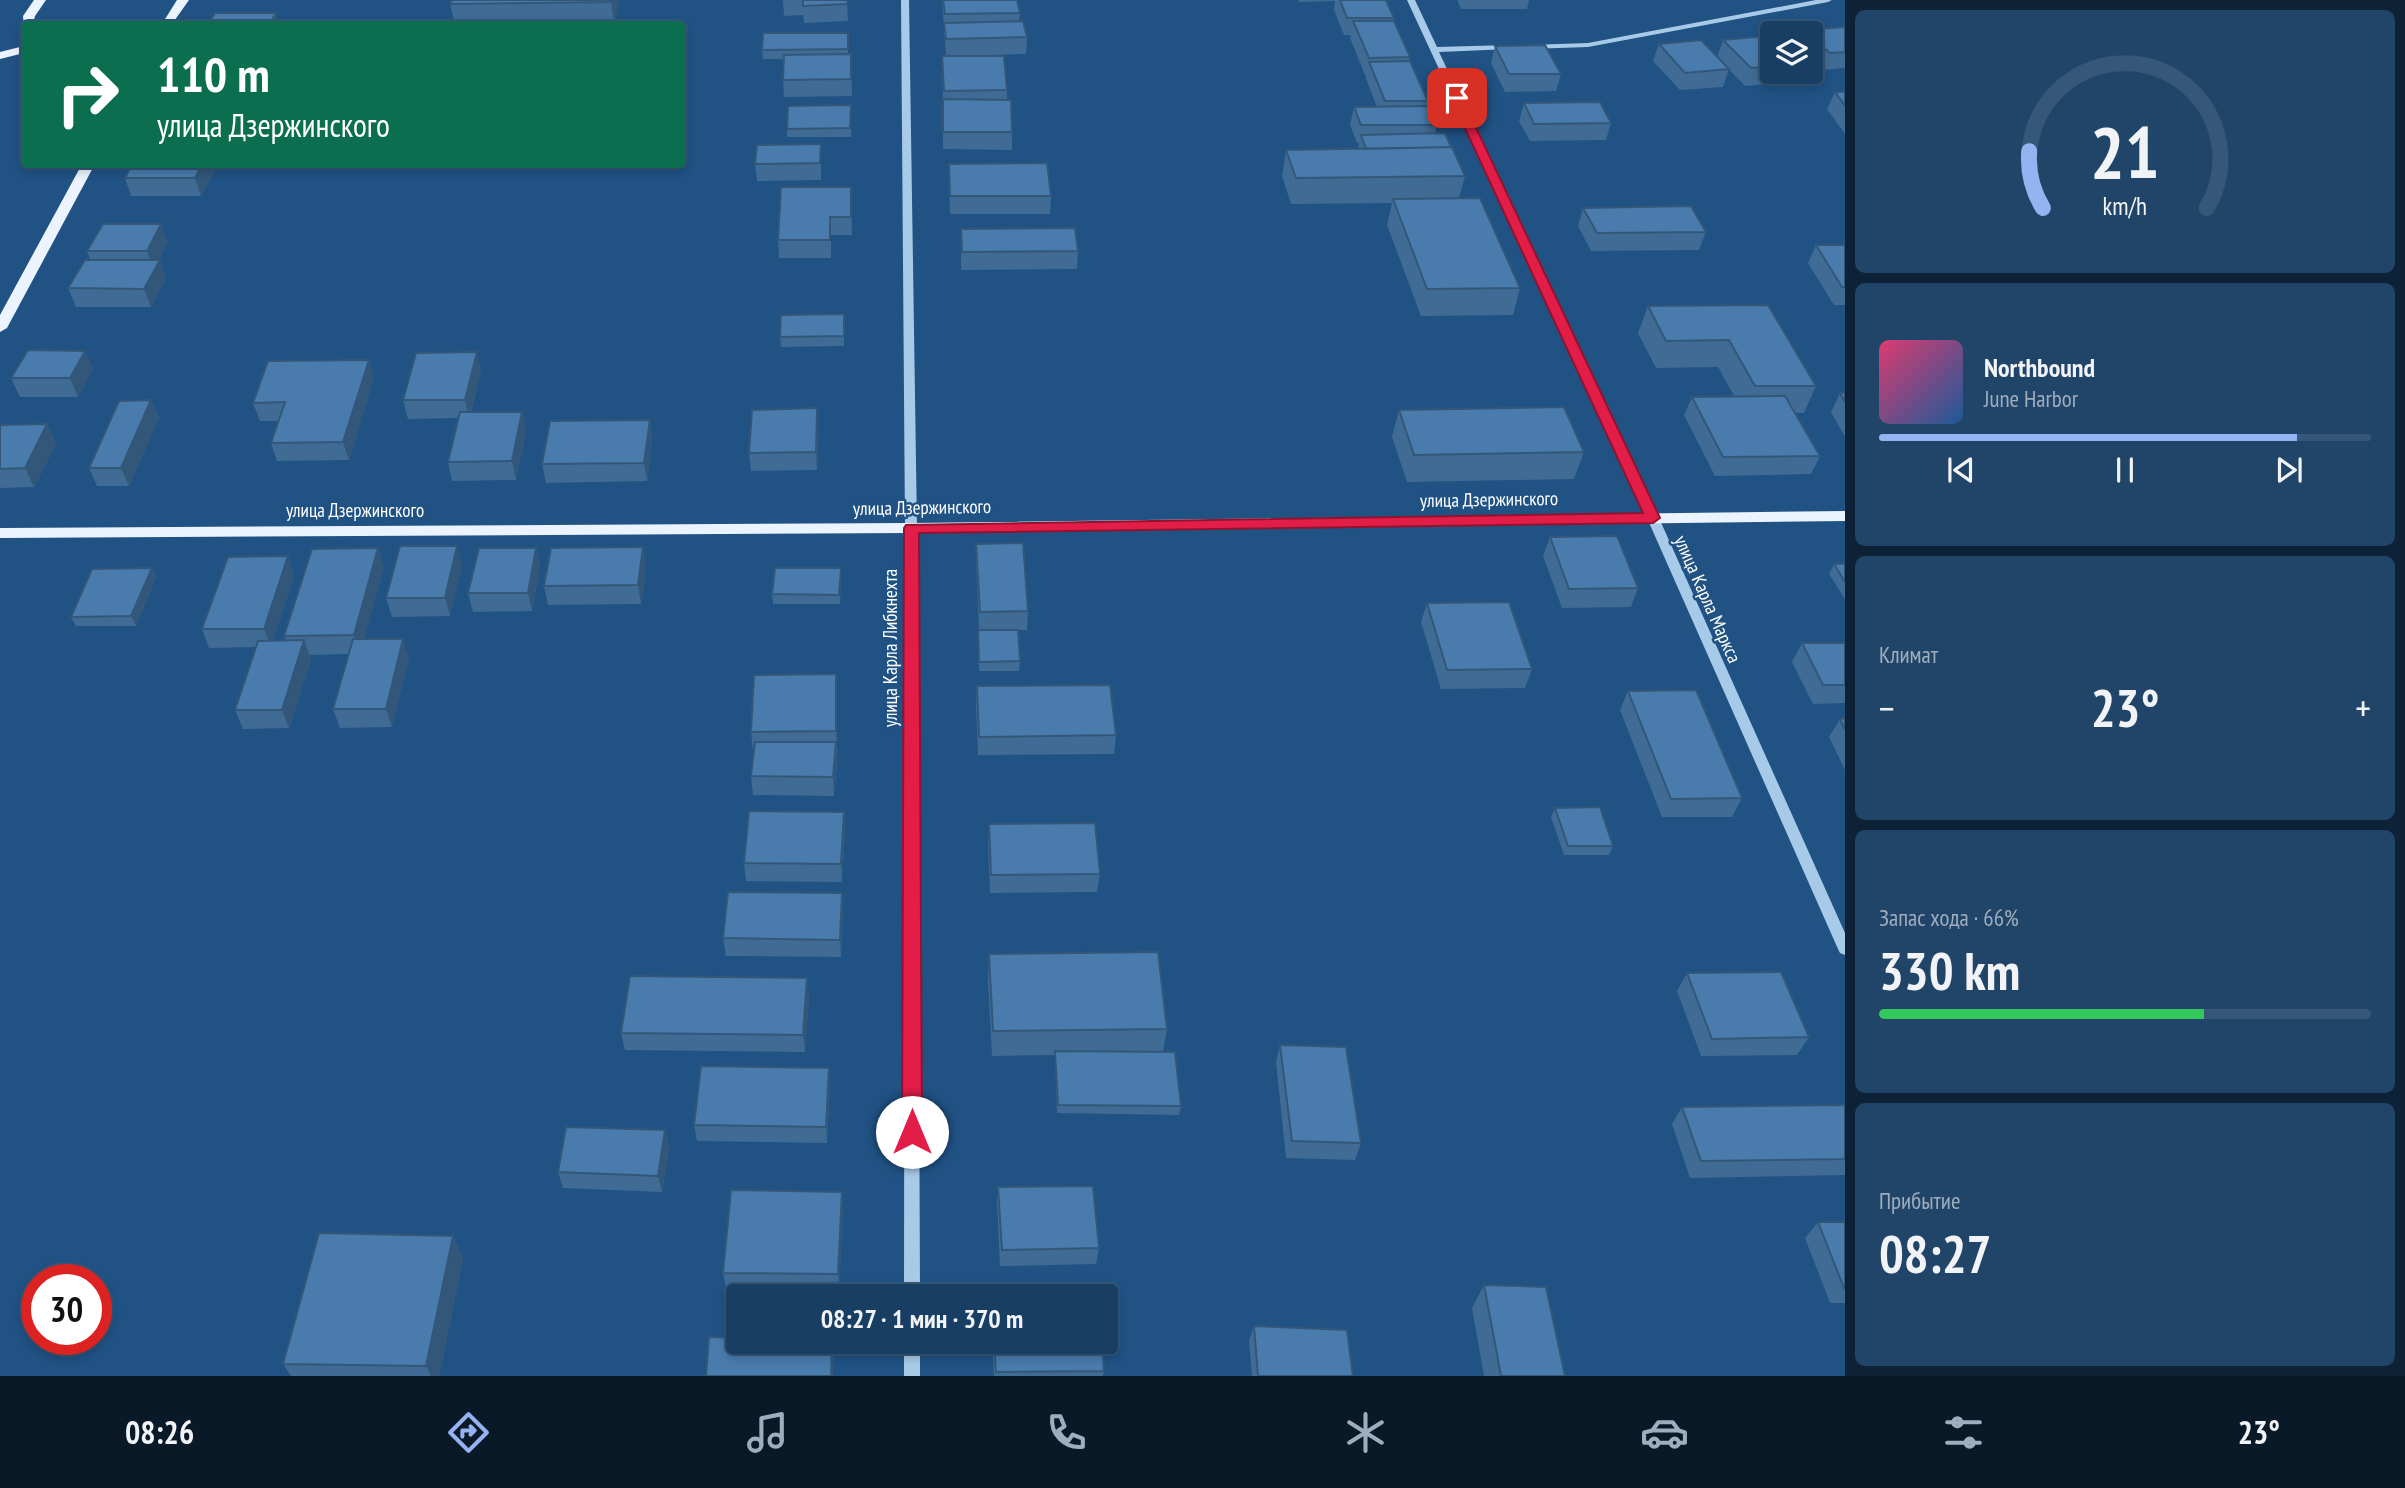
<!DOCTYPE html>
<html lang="ru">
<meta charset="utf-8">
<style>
body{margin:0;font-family:"PT Sans Narrow",sans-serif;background:#214569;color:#f1f3f6;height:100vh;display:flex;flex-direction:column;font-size:26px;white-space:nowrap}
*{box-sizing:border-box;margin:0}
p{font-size:23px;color:#9faebe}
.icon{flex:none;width:38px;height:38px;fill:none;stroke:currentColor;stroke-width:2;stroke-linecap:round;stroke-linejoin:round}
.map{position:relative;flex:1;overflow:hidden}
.side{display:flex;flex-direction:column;gap:10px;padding:10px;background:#0d2236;width:560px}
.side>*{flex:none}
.banner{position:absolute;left:21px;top:21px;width:665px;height:147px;border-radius:7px;box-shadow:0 4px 10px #0003,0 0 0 2px #365778;background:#0b6e4f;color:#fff;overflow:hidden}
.fabs{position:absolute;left:1760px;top:21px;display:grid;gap:14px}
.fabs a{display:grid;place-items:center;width:63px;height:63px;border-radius:7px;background:#183e63;box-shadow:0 4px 10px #0003,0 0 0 2px #365778;font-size:35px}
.speed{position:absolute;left:21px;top:1264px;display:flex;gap:14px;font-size:35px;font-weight:700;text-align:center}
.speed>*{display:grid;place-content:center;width:91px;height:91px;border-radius:50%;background:#183e63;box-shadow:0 4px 10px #0003,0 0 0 2px #365778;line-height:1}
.speed .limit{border:10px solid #d22;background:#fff;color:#111}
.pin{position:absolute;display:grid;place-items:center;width:60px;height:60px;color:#fff;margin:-30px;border-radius:14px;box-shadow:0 4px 10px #0006}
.me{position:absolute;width:77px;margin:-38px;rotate:0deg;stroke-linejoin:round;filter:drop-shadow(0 0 5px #0008)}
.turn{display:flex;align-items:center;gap:24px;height:147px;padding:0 21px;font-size:32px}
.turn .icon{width:91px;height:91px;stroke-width:2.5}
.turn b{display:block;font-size:49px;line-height:60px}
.big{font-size:52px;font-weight:800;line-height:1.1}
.side .card{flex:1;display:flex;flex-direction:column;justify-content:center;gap:10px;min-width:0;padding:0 24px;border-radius:10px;background:#214569}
.side .dial{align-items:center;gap:0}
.dial svg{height:182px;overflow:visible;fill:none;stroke:#365778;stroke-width:7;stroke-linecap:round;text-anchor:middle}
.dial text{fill:#f1f3f6;stroke:none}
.song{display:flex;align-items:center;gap:21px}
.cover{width:84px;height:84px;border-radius:10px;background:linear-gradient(135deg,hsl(340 70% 55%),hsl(210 70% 35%))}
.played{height:7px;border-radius:4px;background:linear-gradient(90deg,#95b2f1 85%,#365778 85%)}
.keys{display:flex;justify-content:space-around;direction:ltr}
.heat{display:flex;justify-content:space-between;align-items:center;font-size:38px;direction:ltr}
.charge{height:10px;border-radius:5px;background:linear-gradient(90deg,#34c759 66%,#365778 0)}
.trip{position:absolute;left:726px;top:1284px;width:392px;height:70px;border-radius:7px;background:#183e63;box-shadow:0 4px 10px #0003,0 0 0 2px #365778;font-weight:800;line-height:70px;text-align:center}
.tab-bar{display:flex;height:112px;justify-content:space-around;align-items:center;background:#0a1928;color:#9faebe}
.tab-bar .icon{width:49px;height:49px}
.tab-bar .active{color:#95b2f1}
.tab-bar b{font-size:32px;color:#f1f3f6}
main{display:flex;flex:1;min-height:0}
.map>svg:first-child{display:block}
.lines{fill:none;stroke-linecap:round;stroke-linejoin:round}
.minor{fill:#a8cae9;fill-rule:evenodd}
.major{fill:#ebf4fe;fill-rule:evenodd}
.wall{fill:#3f6b95}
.shaded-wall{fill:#335779}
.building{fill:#497cad;stroke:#335779;stroke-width:2}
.route{fill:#e11d48;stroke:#92132f;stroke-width:2}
.labels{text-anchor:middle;stroke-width:5;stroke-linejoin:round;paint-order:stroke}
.street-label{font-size:19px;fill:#fff;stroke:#205284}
</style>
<main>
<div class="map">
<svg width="1845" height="1376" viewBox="0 0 1845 1376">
<rect width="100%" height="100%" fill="#205284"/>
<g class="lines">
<path class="minor" d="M901 0H909L917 528 920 1297H904L905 528Z
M1407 0H1415L1437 47 1510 45 1514 47 1510 49 1439 52 1659 518 1845 933V955L1840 953 1838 949 1647 518Z
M1816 0H1832L1828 2 1588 47 1529 49 1525 47 1529 45 1588 43Z
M904 1342H920V1376H904Z"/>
<path class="major" d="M34 0H46L35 16 33 24 24 26 23 16Z
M177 0H189L172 24H162Z
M24 46V53L0 59V52Z
M82 164H95L7 328 0 332V315Z
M1845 511V521L911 533 0 538V528L911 523Z"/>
</g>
<path class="wall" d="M619 0 614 24H455L450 4Z
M783 0H847L848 21 804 23 803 15 784 16Z
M942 0H1017L1020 13 1019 21 1027 37 1026 54 951 56 1007 90V100L1012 132V150L943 149V99L942 56H946Z
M1298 0H1386L1394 18 1393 21 1410 57 1409 61 1428 101 1427 106 1437 125 1435 134 1465 176 1459 198 1520 288 1513 315 1421 316 1387 225 1392 203 1291 204 1282 176 1286 150 1358 149 1359 143H1357L1350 125 1354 107H1377L1366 79V75H1365L1350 38 1351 35H1344L1334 10 1335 1 1299 2Z
M1457 0H1529L1527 9H1461Z
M1845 27V68L1823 70 1811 59V33H1804L1805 30Z
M848 33V54H851L852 96 784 97 783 80 784 59H763L762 50Z
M1723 40 1773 43V72H1792L1788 82 1745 86 1717 57Z
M1659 44 1729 69 1723 87 1680 90 1653 61Z
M1495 46 1561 74 1556 91 1505 92 1491 63Z
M1835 92H1845V134L1827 109Z
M1524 103 1611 123 1606 140 1530 141 1519 121Z
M851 105V137H787V129Z
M821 144V180L757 181 755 164Z
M132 164H219L211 165 214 172 201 196H131L125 178Z
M949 164 1051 196 1050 214H950Z
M851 187 852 235H831V258H779L778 240Z
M1583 208 1706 232 1699 250 1591 251 1578 226Z
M961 229 1078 251 1077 269 961 270Z
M168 242 158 260H160L166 278 151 307H76L68 288 90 260 87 251Z
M1816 245H1845V305H1834L1808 263Z
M1768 305 1816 386 1804 413H1795L1820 456 1811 474 1715 476 1684 415 1692 397 1734 396 1718 367 1656 368 1638 333 1648 306Z
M844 314V346L781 347 780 337Z
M85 351 93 369 78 397H20L11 378Z
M481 371 471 412H522L526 430 516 480 452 481 448 462 458 418 408 419 403 400Z
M374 378 349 460 277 461 271 443 278 421H260L253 403Z
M1840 393H1845V437L1831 412Z
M151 400 159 418 129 486H97L89 468Z
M1399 410 1584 452 1574 479 1407 482 1392 437Z
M650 420 652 439 647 481 546 483 542 464Z
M47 424 56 443 34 487 0 488V425Z
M818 427 817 470 751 471 749 453Z
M1550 537 1638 588 1631 607 1562 608 1543 556Z
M976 544 1028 611 1027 630H979L976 563Z
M378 548 384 567 364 639 409 658 392 727 340 728 333 709 349 654 309 655 311 659 289 728 243 729 235 710 256 647 209 648 202 629 288 556 294 575 273 641 286 640 284 636Z
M536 548 540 566 532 611 473 612 468 593Z
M462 564 450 616 392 617 386 598Z
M1834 564H1845V599L1829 574Z
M646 566 641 604 548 605 544 586Z
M152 568 156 577 136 626H76L71 617Z
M841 568 840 604H773L772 594Z
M1427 603 1532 669 1525 688 1441 689 1421 622Z
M978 630 1020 661 1019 671H979Z
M1802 643H1845V703L1813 704 1792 662Z
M836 674 837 693V761L834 796 753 795 751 776 754 750H753L751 732Z
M977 686 1116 735 1114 754 978 755 976 705Z
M1628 691 1742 798 1732 817H1662L1620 710Z
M1845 718V770L1829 737 1840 719Z
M1555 808 1613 846 1609 855H1564L1551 817Z
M844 812 845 830 842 882 746 881 744 863Z
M989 824 1100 874 1097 892 990 893 988 843Z
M842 893 843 911 841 957 726 956 723 938Z
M989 954 1167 1029 1163 1052 1181 1106 1179 1115 1057 1113 1055 1055 992 1056 988 980Z
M1687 973 1809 1037 1797 1055 1701 1056 1677 991Z
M807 978 809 996 805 1052 625 1050 621 1033Z
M1280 1045 1361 1143 1355 1160 1286 1158 1276 1062Z
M830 1085 827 1143 697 1141 694 1125Z
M1845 1105V1175L1690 1178 1672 1124 1682 1107Z
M665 1130 669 1147 662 1192 563 1188 558 1172Z
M998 1187 1099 1248 1096 1264 1000 1266 997 1203Z
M842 1192 843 1208 839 1290 726 1288 723 1273Z
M1818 1222H1845V1303H1830L1805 1238Z
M453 1236 463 1259 439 1376H291L283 1364Z
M1484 1285 1565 1376H1484L1472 1308Z
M1254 1326 1353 1376H1252L1249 1341Z
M992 1342H1102L1104 1371 1103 1376H994Z"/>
<path class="shaded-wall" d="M611 0H619L614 24Z
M276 13 279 24H270Z
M202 164H211L214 172 201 196 195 178Z
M161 224 168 242 153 269 147 251Z
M160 260 166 278 151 307 144 289Z
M85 351 93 369 78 397 70 378Z
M477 352 481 371 469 418 465 400Z
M369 360 374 378 349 460 343 442Z
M151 400 159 418 129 486 121 468Z
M817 408 818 427 817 470 816 452Z
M522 412 526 430 516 480 512 461Z
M650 420 652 439 647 481 644 463Z
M47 424 56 443 34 487 25 468Z
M457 546 462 564 450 616 445 598Z
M643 547 646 566 641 604 638 585Z
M378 548 384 567 360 654 354 635Z
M536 548 540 566 532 611 528 593Z
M288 556 294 575 271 647 264 629Z
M152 568 156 577 136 626 131 616Z
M403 639 409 658 392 727 386 709Z
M304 640 311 659 289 728 282 710Z
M836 674 837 693V749L836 731Z
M836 742 837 761 834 796 833 777Z
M844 812 845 830 842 882 841 864Z
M842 893 843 911 841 957 840 940Z
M807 978 809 996 805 1052 803 1035Z
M829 1068 830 1085 827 1143 826 1127Z
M665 1130 669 1147 662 1192 658 1176Z
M842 1192 843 1208 839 1290 838 1274Z
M453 1236 463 1259 439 1376H431L426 1366Z
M833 1342 834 1354 833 1376H831Z"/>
<path class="building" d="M452 0H611V2L450 4Z
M803 0H847L848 4 803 6Z
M943 0H1017L1020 13 945 14Z
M1340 0H1386L1394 18H1347Z
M215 13H276L270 24H208Z
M1023 21 1027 37 946 39 944 23Z
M1353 21H1394L1410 57 1369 58Z
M1845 27V52L1830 53 1811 36V33H1809L1805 30Z
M763 33H848V49L762 50Z
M1766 36 1773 43V66L1751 68 1723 40Z
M1701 40 1729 69 1685 73 1659 44Z
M1545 45 1561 74H1509L1495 46Z
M851 54V79L783 80 784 55Z
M942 56H1004L1007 90 944 91Z
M1410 61 1428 101H1385L1369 62Z
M1835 92H1845V106Z
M943 99 1011 100 1012 132H943Z
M1600 102 1611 123 1534 124 1524 103Z
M851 105 850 128 787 129 788 106Z
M1429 106 1437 125H1361L1354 107Z
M1445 133 1451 147 1366 149 1361 135Z
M821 144 820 163 755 164 757 145Z
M1452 147 1465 176 1296 178 1286 150Z
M1047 163 1051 196H950L949 164Z
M132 164H202L195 178H125Z
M781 187H851V217H830V240H778Z
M1480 198 1520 288 1427 289 1393 199Z
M1691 206 1706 232 1597 233 1583 208Z
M103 224H161L147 251H87Z
M1075 228 1078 251 962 252 961 229Z
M1816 245H1845V287H1842Z
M85 260H160L144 289 68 288Z
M1768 305 1816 386H1755L1729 340 1666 341 1648 306Z
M844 314V336L780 337 781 315Z
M28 350 85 351 70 378H11Z
M477 352 465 400H403L416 353Z
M369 360 343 442 271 443 285 402 253 403 268 361Z
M1840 393H1845V402Z
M1785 396 1820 456 1723 457 1692 397Z
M151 400 121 468H89L119 401Z
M1564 407 1584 452 1414 455 1399 410Z
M817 408 816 452 749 453 752 410Z
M460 412H522L512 461 448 462Z
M650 420 644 463 542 464 550 421Z
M47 424 25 468 0 469V425Z
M1617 536 1638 588 1569 589 1550 537Z
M1023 543 1028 611 980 612 976 544Z
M400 546H457L445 598H386Z
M643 547 638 585 544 586 551 548Z
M378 548 354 635 284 636 312 549Z
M479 548H536L528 593H468Z
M288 556 264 629H202L228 557Z
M1834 564H1845V582Z
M152 568 131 616 71 617 92 569Z
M775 568H841L839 595 772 594Z
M1509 602 1532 669 1447 670 1427 603Z
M978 630H1018L1020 661 979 662Z
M353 639H403L386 709H333Z
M304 640 282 710H235L258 641Z
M1802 643H1845V685H1823Z
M836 674V731L751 732 754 675Z
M1110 685 1116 735 979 737 977 686Z
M1696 690 1742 798 1671 799 1628 691Z
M1845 718V730L1840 719Z
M755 742H836L833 777 751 776Z
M1600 807 1613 846H1568L1555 808Z
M749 811 844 812 841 864 744 863Z
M1095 823 1100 874 991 875 989 824Z
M728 892 842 893 840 940 723 938Z
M1158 952 1167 1029 993 1031 989 954Z
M1781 972 1809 1037 1712 1039 1687 973Z
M630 976 807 978 803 1035 621 1033Z
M1280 1045 1346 1047 1361 1143 1292 1141Z
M1055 1051 1175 1052 1181 1106 1058 1105Z
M701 1066 829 1068 826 1127 694 1125Z
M1845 1105V1159L1701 1161 1682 1107Z
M566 1127 665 1130 658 1176 558 1172Z
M1093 1186 1099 1248 1002 1250 998 1187Z
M731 1190 842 1192 838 1274 723 1273Z
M1818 1222H1845V1288H1844Z
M319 1233 453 1236 426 1366 283 1364Z
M1484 1285 1546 1287 1565 1376H1501Z
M1097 1293V1297H992V1294Z
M1254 1326 1347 1330 1353 1376H1258Z
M709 1337 738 1338V1342H832L831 1376H706Z
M994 1342H1102L1104 1371 996 1372Z"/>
<path class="route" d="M1457 95 1462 98 1660 518 1653 523 919 533 922 1132 919 1138 912 1141 905 1138 902 1132 904 528 906 525 1643 513 1451 98Z"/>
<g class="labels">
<g class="street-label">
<text transform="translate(1489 499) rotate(-1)" y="7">улица Дзержинского</text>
<text transform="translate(922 507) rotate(-1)" y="7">улица Дзержинского</text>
<text x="355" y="517">улица Дзержинского</text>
<text transform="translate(1708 599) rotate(66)" y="7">улица Карла Маркса</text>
<text transform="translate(890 648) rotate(-90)" y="7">улица Карла Либкнехта</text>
</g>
</g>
</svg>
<div class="fabs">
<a><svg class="icon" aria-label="layers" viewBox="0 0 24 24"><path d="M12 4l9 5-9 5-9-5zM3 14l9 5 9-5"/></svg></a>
</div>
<div class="speed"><div class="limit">30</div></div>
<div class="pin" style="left:1457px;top:98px;background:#d93025"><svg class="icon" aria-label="arrive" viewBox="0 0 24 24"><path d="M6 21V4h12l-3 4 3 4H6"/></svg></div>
<svg class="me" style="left:912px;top:1132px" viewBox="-20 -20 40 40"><circle r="19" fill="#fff"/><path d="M0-13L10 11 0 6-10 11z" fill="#e11d48"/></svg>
<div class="trip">08:27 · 1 мин · 370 m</div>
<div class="banner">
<div class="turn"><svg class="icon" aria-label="right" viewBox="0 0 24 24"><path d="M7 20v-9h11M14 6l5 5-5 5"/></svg><div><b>110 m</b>улица Дзержинского</div></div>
</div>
</div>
<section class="side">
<div class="card dial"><svg viewBox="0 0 100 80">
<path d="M14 69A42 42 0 1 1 86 69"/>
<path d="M14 69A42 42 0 0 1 8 44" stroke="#95b2f1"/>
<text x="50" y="56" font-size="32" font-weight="700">21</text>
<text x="50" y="72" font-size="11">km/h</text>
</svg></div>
<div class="card">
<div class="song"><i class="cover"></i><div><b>Northbound</b><p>June Harbor</p></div></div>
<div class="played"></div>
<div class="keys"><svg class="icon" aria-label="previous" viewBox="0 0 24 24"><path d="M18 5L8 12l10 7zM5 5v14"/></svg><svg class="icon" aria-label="pause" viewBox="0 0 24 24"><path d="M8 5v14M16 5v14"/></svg><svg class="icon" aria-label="next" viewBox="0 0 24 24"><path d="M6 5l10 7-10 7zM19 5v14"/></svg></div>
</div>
<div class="card"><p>Климат</p>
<div class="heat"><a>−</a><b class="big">23°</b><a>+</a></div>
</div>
<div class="card"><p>Запас хода · 66%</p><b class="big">330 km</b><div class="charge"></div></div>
<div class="card"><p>Прибытие</p><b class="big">08:27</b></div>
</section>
</main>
<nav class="tab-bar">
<b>08:26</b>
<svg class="icon active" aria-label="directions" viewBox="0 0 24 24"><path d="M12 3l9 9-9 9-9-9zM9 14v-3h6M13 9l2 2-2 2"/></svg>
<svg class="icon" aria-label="music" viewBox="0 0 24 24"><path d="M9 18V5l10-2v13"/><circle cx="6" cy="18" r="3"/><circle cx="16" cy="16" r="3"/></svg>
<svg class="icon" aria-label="phone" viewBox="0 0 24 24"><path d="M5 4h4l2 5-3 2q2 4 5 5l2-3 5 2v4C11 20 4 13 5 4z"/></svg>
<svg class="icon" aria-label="climate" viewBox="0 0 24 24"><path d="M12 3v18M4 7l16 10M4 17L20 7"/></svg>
<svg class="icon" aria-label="car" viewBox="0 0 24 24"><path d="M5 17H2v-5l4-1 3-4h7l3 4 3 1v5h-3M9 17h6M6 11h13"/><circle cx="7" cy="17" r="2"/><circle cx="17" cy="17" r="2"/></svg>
<svg class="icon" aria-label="filters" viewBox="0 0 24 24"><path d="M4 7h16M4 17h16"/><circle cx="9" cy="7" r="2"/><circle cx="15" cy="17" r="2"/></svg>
<b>23°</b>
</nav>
